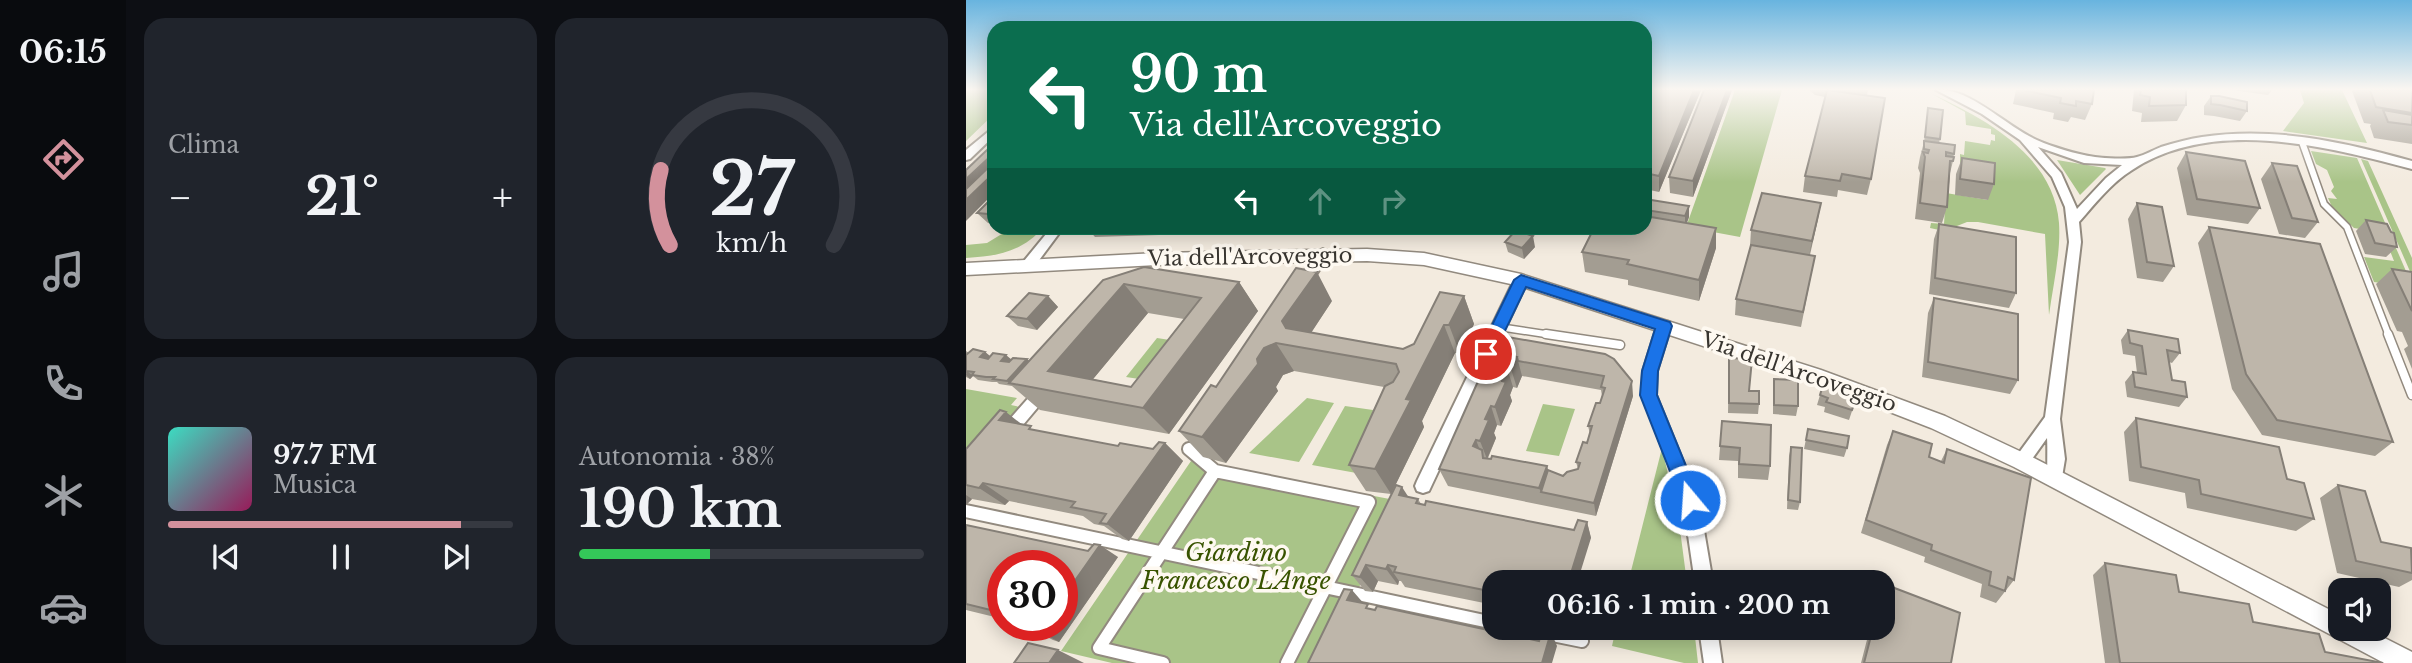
<!DOCTYPE html>
<html lang="it">
<meta charset="utf-8">
<style>
body{margin:0;font-family:"Libre Baskerville",serif;background:#20242c;color:#f1f3f6;height:100vh;display:flex;flex-direction:column;font-size:26px;white-space:nowrap}
*{box-sizing:border-box;margin:0}
p{font-size:23px;color:#9ea1a6}
.icon{flex:none;width:38px;height:38px;fill:none;stroke:currentColor;stroke-width:2;stroke-linecap:round;stroke-linejoin:round}
.map{position:relative;flex:1;overflow:hidden}
.drawer{display:flex;flex-direction:column;gap:18px;padding:18px;background:#0d0f14;width:840px}
.drawer>*{flex:none}
.hud{position:absolute;left:21px;top:21px;width:665px;height:214px;border-radius:21px;box-shadow:0 4px 18px #0003;background:#0b6e4f;color:#fff;overflow:hidden}
.buttons{position:absolute;left:1362px;top:578px;display:grid;gap:14px}
.buttons a{display:grid;place-items:center;width:63px;height:63px;border-radius:14px;background:#171b24;box-shadow:0 4px 18px #0003;font-size:35px}
.speed{position:absolute;left:21px;top:550px;display:flex;gap:14px;font-size:35px;font-weight:700;text-align:center}
.speed>*{display:grid;place-content:center;width:91px;height:91px;border-radius:50%;background:#171b24;box-shadow:0 4px 18px #0003;line-height:1}
.speed .limit{border:10px solid #d22;background:#fff;color:#111}
.pin{position:absolute;display:grid;place-items:center;width:60px;height:60px;color:#fff;margin:-30px;border:4px solid #fff;border-radius:50%;box-shadow:0 2px 7px #0007}
.me{position:absolute;width:77px;margin:-38px;rotate:342deg;stroke-linejoin:round;filter:drop-shadow(0 0 5px #0008)}
.turn{display:flex;align-items:center;gap:24px;height:147px;padding:0 28px;font-size:32px}
.turn .icon{width:91px;height:91px;stroke-width:2.5}
.turn b{display:block;font-size:49px;line-height:60px}
.lanes{display:flex;align-items:center;height:66px;padding:0 28px;background:#0003;justify-content:center;gap:35px;direction:ltr}
.lanes .off{opacity:.35}
.big{font-size:52px;font-weight:700;line-height:1.1}
.drawer .tile{flex:1;display:flex;flex-direction:column;justify-content:center;gap:10px;min-width:0;padding:0 24px;border-radius:21px;background:#20242c}
.drawer .dial{align-items:center;gap:0}
.dial svg{height:182px;overflow:visible;fill:none;stroke:#363941;stroke-width:7;stroke-linecap:round;text-anchor:middle}
.dial text{fill:#f1f3f6;stroke:none}
.song{display:flex;align-items:center;gap:21px}
.cover{width:84px;height:84px;border-radius:10px;background:linear-gradient(135deg,hsl(170 70% 55%),hsl(330 70% 35%))}
.played{height:7px;border-radius:4px;background:linear-gradient(90deg,#d3919c 85%,#363941 85%)}
.keys{display:flex;justify-content:space-around;direction:ltr}
.heat{display:flex;justify-content:space-between;align-items:center;font-size:38px;direction:ltr}
.charge{height:10px;border-radius:5px;background:linear-gradient(90deg,#34c759 38%,#363941 0)}
.drawer .tiles{flex:1;display:grid;gap:18px;grid-template-columns:repeat(2,1fr)}
.trip{position:absolute;left:516px;top:570px;width:413px;height:70px;border-radius:21px;background:#171b24;box-shadow:0 4px 18px #0003;font-weight:700;line-height:70px;text-align:center}
main{display:flex;flex:1;min-height:0}
.tab-bar{display:flex;flex-direction:column;width:126px;justify-content:space-around;align-items:center;background:#090b0e;color:#9ea1a6}
.tab-bar .icon{width:49px;height:49px}
.tab-bar .selected{color:#d3919c}
.tab-bar b{font-size:32px;color:#f1f3f6}
.map>svg:first-child{display:block}
.green{fill:#a9c488}
.lines{fill:none;stroke-linecap:round;stroke-linejoin:round}
.service-far1-casing{stroke:#928a7f;stroke-width:9}
.service-casing{stroke:#928a7f;stroke-width:11}
.pedestrian-casing{stroke:#928a7f;stroke-width:16}
.minor-casing{stroke:#928a7f;stroke-width:4}
.tertiary-casing{stroke:#928a7f;stroke-width:3}
.service-far1{stroke:#fff;stroke-width:6}
.service{stroke:#fff;stroke-width:8}
.pedestrian{stroke:#fff;stroke-width:12}
.minor{fill:#fff;fill-rule:evenodd}
.tertiary{fill:#fff;fill-rule:evenodd}
.wall{fill:#a39d92;fill-rule:evenodd}
.shaded-wall{fill:#857f77}
.building{fill:#beb6aa;stroke:#857f77;stroke-width:2;fill-rule:evenodd}
.route{fill:#1a73e8;stroke:#114b97;stroke-width:2}
.labels{text-anchor:middle;stroke-width:7;stroke-linejoin:round;paint-order:stroke}
.street-label{font-size:21px;fill:#383530;stroke:#fef9f1}
.near-park-label{font-size:24px;font-style:italic;fill:#385300;stroke:#fef9f1}
</style>
<main>
<nav class="tab-bar">
<b>06:15</b>
<svg class="icon selected" aria-label="directions" viewBox="0 0 24 24"><path d="M12 3l9 9-9 9-9-9zM9 14v-3h6M13 9l2 2-2 2"/></svg>
<svg class="icon" aria-label="music" viewBox="0 0 24 24"><path d="M9 18V5l10-2v13"/><circle cx="6" cy="18" r="3"/><circle cx="16" cy="16" r="3"/></svg>
<svg class="icon" aria-label="phone" viewBox="0 0 24 24"><path d="M5 4h4l2 5-3 2q2 4 5 5l2-3 5 2v4C11 20 4 13 5 4z"/></svg>
<svg class="icon" aria-label="climate" viewBox="0 0 24 24"><path d="M12 3v18M4 7l16 10M4 17L20 7"/></svg>
<svg class="icon" aria-label="car" viewBox="0 0 24 24"><path d="M5 17H2v-5l4-1 3-4h7l3 4 3 1v5h-3M9 17h6M6 11h13"/><circle cx="7" cy="17" r="2"/><circle cx="17" cy="17" r="2"/></svg>
</nav>
<section class="drawer">
<div class="tiles">
<div class="tile"><p>Clima</p>
<div class="heat"><a>−</a><b class="big">21°</b><a>+</a></div>
</div>
<div class="tile dial"><svg viewBox="0 0 100 80">
<path d="M14 69A42 42 0 1 1 86 69"/>
<path d="M14 69A42 42 0 0 1 10 36" stroke="#d3919c"/>
<text x="50" y="56" font-size="32" font-weight="700">27</text>
<text x="50" y="72" font-size="11">km/h</text>
</svg></div>
<div class="tile">
<div class="song"><i class="cover"></i><div><b>97.7 FM</b><p>Musica</p></div></div>
<div class="played"></div>
<div class="keys"><svg class="icon" aria-label="previous" viewBox="0 0 24 24"><path d="M18 5L8 12l10 7zM5 5v14"/></svg><svg class="icon" aria-label="pause" viewBox="0 0 24 24"><path d="M8 5v14M16 5v14"/></svg><svg class="icon" aria-label="next" viewBox="0 0 24 24"><path d="M6 5l10 7-10 7zM19 5v14"/></svg></div>
</div>
<div class="tile"><p>Autonomia · 38%</p><b class="big">190 km</b><div class="charge"></div></div>
</div>
</section>
<div class="map">
<svg width="1446" height="663" viewBox="0 0 1446 663">
<rect width="100%" height="100%" fill="#f3ebdf"/>
<path class="green" d="M0 90H28V114L0 141Z
M769 90H816L774 237 720 227Z
M1334 90H1376L1401 143 1317 131 1338 103Z
M966 94C1020 119 1088 156 1093 223 1095 253 1087 285 1083 315L1079 234 1012 222H1001L991 226 987 233 964 228 965 223 978 224 980 193 1022 200 994 167V154L998 155 999 141 1024 145 1025 140 1029 141V135L1025 134V129L1000 125 999 112Z
M1345 151 1391 158 1446 285 1440 287 1408 282 1398 257 1428 261 1417 233 1388 228 1367 209 1362 198 1371 199 1365 191 1368 187 1361 170 1350 164Z
M1395 159 1402 161 1446 258V276Z
M1091 160 1139 168 1140 169 1114 195Z
M67 228H77C55 252 32 256 0 258V245L21 243 39 232 62 233Z
M191 338 223 343 193 382 160 377Z
M0 389 51 398 45 405 58 408 45 422 26 419 0 449Z
M341 398 368 403 333 462 283 453Z
M577 404 609 409 593 456 560 451Z
M379 406 407 410 396 474 346 465Z
M696 448 713 522 721 583H662Z
M225 461 434 501 357 663H146L95 651Z
M650 628H728L732 663H718L646 646Z"/>
<g class="lines">
<defs>
<path id="service-far1" d="M1336 142 1358 204 1381 227 1423 336
M533 327 592 336"/>
<path id="service" d="M580 334 654 345
M1422 334 1446 395"/>
<path id="pedestrian" d="M223 449 249 471
M0 511 528 623
M552 628 616 641
M197 663 133 648 249 471 403 502 321 663"/>
<path id="minor" d="M970 90C1001 87 1036 122 1063 136 1075 143 1103 152 1118 155 1129 158 1160 160 1171 157 1179 155 1187 150 1195 147 1208 143 1223 139 1236 137 1307 126 1378 142 1446 161V169C1360 146 1247 117 1166 170 1145 183 1129 204 1113 222L1115 242 1094 419 1099 459 1095 483 1089 485 1083 483C1080 474 1082 451 1081 438L1061 466 1055 468 1049 466 1047 461 1079 417 1103 242 1099 207 1086 177 1054 140 1016 114ZM1072 147 1118 163 1156 165 1140 178 1111 209 1095 173Z
M28 127V136L4 159 0 160V150Z
M85 228H97L68 267H58L56 264 58 261Z
M357 249 363 254 362 257 341 288H331L329 285 331 282 352 251Z
M555 275 562 280 463 491 457 493 451 491 449 486 451 481 548 280Z
M698 321 703 322 705 326 691 371 690 395 733 501 747 583H729L717 501 676 395 677 371 691 326 693 322Z
M78 384 83 386 85 390 83 394 46 438 41 440 36 438 33 433 36 428 73 386Z
M733 628H751L756 663H738Z"/>
<path id="tertiary" d="M401 249 458 253 555 274 855 370 979 416 1062 455 1374 615V628H1399L1446 652V663H1418L1048 467 965 428 844 381 554 286 458 265 401 261 191 265 0 275V263L191 253Z"/>
</defs>
<use href="#service-far1" class="service-far1-casing"/>
<use href="#service" class="service-casing"/>
<use href="#pedestrian" class="pedestrian-casing"/>
<use href="#minor" class="minor-casing"/>
<use href="#tertiary" class="tertiary-casing"/>
<use href="#service-far1" class="service-far1"/>
<use href="#service" class="service"/>
<use href="#pedestrian" class="pedestrian"/>
<use href="#minor" class="minor"/>
<use href="#tertiary" class="tertiary"/>
</g>
<path class="wall" d="M679 90H735L693 192 679 189Z
M738 90H766L727 197 704 193 703 177Z
M843 90H902L901 95 905 179 901 195 872 190 871 197 837 192 839 176 859 97 849 95Z
M1050 90H1128L1126 104 1119 120 1105 117 1102 122 1087 119 1088 113 1047 104Z
M1168 90H1220V105L1211 121 1175 122 1176 113 1166 111Z
M1266 90H1306L1302 95Z
M1387 90H1446V144L1408 138 1404 126 1405 124 1398 123 1386 91Z
M1245 96 1281 111 1274 121 1248 116 1238 115V106Z
M962 108 974 139 973 143 988 154 987 161 984 173 981 207 976 223 949 219 954 173 952 168 954 157 958 142Z
M1220 152 1294 208 1282 224 1221 215 1211 168Z
M996 158 1028 184 1022 200 989 195 990 174Z
M1306 163 1352 222 1339 238 1313 234 1295 179Z
M28 196V224L22 223 11 213Z
M679 199 723 217 721 223 750 228V248L733 301 662 285V280L619 272 616 252 679 228Z
M1171 203 1208 266 1197 282 1171 278 1162 219Z
M852 219 844 255 849 256 835 327 769 315 770 299 785 246H784L785 230Z
M1400 220 1431 247 1420 257 1399 254 1390 231Z
M973 224 1050 293 1043 308 963 294 968 239Z
M1243 227 1427 442 1409 456 1296 435 1266 389 1232 243Z
M121 228H284L283 230 226 232 225 234 129 237Z
M539 242 569 247 558 259 542 252Z
M1426 269 1446 272V369L1438 349 1442 346 1436 332 1431 331 1410 284Z
M137 280 273 282 292 311 203 434 74 410 46 386 33 384 31 382H26L12 380 7 376 4 379 0 377V351L3 353 19 352 24 356 45 359H61L63 361ZM182 313 218 319 165 387 127 379Z
M82 296 92 307 71 330 52 326 41 316Z
M498 296 508 324 494 354 489 353 456 421 458 427 425 494 400 491 383 465 418 387 328 371 317 375 310 387 312 391 260 463 237 457 213 431 250 387 366 301 345 333 437 349 448 344Z
M968 298 1052 380 1044 394 956 377 962 313Z
M1162 330 1214 353 1206 363 1203 362 1206 380 1221 397 1213 407 1161 397 1159 382 1167 372 1171 373 1169 356 1157 354 1155 340Z
M525 352 639 354 667 396 630 516 482 486 473 469ZM556 376 635 390 636 396 634 403 622 426 624 434 621 443 610 462 612 469 597 476 582 470 522 458 530 438 528 433 531 425 535 426 546 401 544 395 547 387 551 388Z
M763 358 783 391 793 404 792 414 762 413Z
M808 379 832 406 830 416 807 414V389Z
M854 395 891 396 883 420 858 412 859 407 851 405Z
M1170 418 1348 519 1330 531 1221 508 1219 493 1163 481 1158 432Z
M756 421 804 466 802 480 772 478V461L753 460Z
M56 425 71 431 152 446 187 449 199 443 217 461 163 541 156 539 138 526 128 524 117 516 43 501 39 505 6 499 0 505V449Z
M842 429 881 448 878 457 838 449Z
M927 431 963 457 975 461 981 449 1048 580 1030 603 1014 597 1016 584 958 562 959 557 895 533 921 445Z
M825 447 834 502 832 510 821 509 823 456Z
M1372 485 1415 542 1446 573V580L1433 587 1371 573 1354 498Z
M443 497 452 499 455 504 608 530 621 522 625 538 528 583V605L439 587 435 581H433L432 585 412 581 407 592 399 591 386 575Z
M0 525 152 557 93 642 87 640 67 630 69 627 62 625H96L37 565V619L0 610Z
M1139 563 1287 622 1359 652 1417 663H1139L1127 575Z
M904 628H917L985 663H895Z"/>
<path class="shaded-wall" d="M728 90H735L693 192V176Z
M761 90H766L727 197V181Z
M28 153V193L0 221V179Z
M855 203 852 219 843 256 846 241Z
M723 206V217L719 227V216Z
M28 207V220L22 214Z
M750 228V248L733 301V280Z
M567 236 569 247 558 259 556 248Z
M351 272 366 301 335 348 332 347 316 321Z
M273 282 292 311 203 434 177 408Z
M158 284 182 313 113 396 82 371Z
M82 296 92 307 71 330 61 319Z
M498 296 508 324 494 354 483 325Z
M478 325 489 353 456 421 458 427 425 494 409 469 440 399Z
M310 343 328 371 317 375 310 387 312 391 260 463 236 437 298 348Z
M19 352 25 357 20 363 14 357Z
M40 355 46 360 41 366 35 361Z
M551 357 556 376 551 388 545 369Z
M61 359 67 364 44 384 41 381Z
M541 368 547 387 544 395 546 401 535 426 529 407 536 381Z
M1 371 7 376 4 379 0 375Z
M666 381 667 396 630 516 628 503Z
M525 406 531 425 528 433 530 438 521 459 514 441 519 419Z
M40 412 63 430 33 420Z
M510 440 517 458 507 446Z
M199 443 217 461 163 541 141 524Z
M581 466 586 483 575 492 573 488Z
M17 483 43 501 39 505 13 488Z
M436 487 447 504 433 495Z
M0 495 6 499 0 505Z
M621 522 625 538 611 583H602Z
M134 545 152 557 93 642 73 631 78 625H96V599Z
M400 565 412 581 407 592 394 577Z
M422 565 433 581 432 585 420 569Z
M386 590 399 605 381 600Z
M585 632 591 646 586 663H576Z
M92 650 118 663H83Z"/>
<path class="building" d="M679 90H728L693 176 679 173Z
M738 90H761L727 181 703 177Z
M861 90 919 98 905 179 876 174 874 181 839 176Z
M1057 90H1128L1126 104 1110 101V106L1094 103 1095 98Z
M1175 90H1220V105L1183 106 1184 97 1174 95Z
M1404 90H1446V113L1410 107Z
M1245 96H1253L1281 102V111L1254 105 1245 104Z
M962 108 977 110 974 139 959 137Z
M1417 110 1446 115V125L1422 122Z
M958 141 989 145 988 154 980 152V156L988 157 987 161H984L981 207 954 203 959 157 957 152 962 153 963 150 958 149Z
M23 148 28 149V153L0 179V170Z
M1220 152 1279 161 1294 208 1231 199Z
M996 158 1029 163 1028 184 994 179Z
M28 162V173L0 200V189Z
M1306 163 1331 166 1352 222 1326 218Z
M796 193 855 203 846 241 785 230Z
M28 196V207L22 214 11 213Z
M679 199 723 206 719 216 679 210Z
M1171 203 1196 207 1208 266 1181 262Z
M679 216 750 228 733 280 661 264 663 260 616 252 628 228H679Z
M1400 220 1421 224 1425 232 1428 233 1431 247 1409 243Z
M973 224 1050 237V293L969 278Z
M1243 227 1354 244 1427 442 1311 420 1280 374Z
M550 230 567 236 556 248 539 242Z
M785 245 849 256 837 312 770 299Z
M178 267 273 282 177 408 43 383 137 280ZM158 284 235 298 165 387 82 371Z
M330 268 351 272 316 321 320 328 437 349 448 344 474 292 498 296 483 325H478L440 399 445 400 409 469 383 465 419 386 427 382 433 372 430 364 310 343 298 348 291 359 292 364 236 437 213 431 245 385 250 387Z
M1426 269 1446 272V311Z
M63 293 82 296 61 319 41 316Z
M968 298 1052 314V380L962 362Z
M1162 330 1212 339 1214 353 1201 350 1206 380 1219 382 1221 397 1169 387 1167 372 1180 374 1176 346 1164 343Z
M536 336 639 354 648 359 666 381 628 503 575 492 582 470 597 476 601 472 612 469 614 463 610 462 617 442 621 443 626 426H622L630 403H634L639 388 635 387 638 376 552 361 551 357 529 353Z
M7 349 19 352 14 357 22 359 27 353 40 355 35 361 43 362 47 358 61 359 41 381 27 379 29 377H20L6 375 8 372 1 371 0 372V355Z
M525 352 551 357 545 369 541 368 536 381 540 382 529 407 525 406 519 419 523 420 514 441 510 440 507 446 516 450 517 458 525 459 526 456 581 466 573 488 473 469Z
M763 358 786 359 783 391H793V404L763 403Z
M808 379 832 380V406L808 405Z
M857 385 891 396 886 410 860 402 862 398 854 395Z
M34 410 40 412 33 420 65 426 63 429 152 446 154 443 187 449 193 442 199 443 141 524 134 523 140 514 105 507 109 502 17 483 13 488 0 485V449Z
M1170 418 1313 447 1321 479 1338 483 1348 519 1235 494 1233 480 1175 467Z
M756 421 805 425 804 466 773 464 774 448 754 446Z
M842 429 883 436 881 448 840 440Z
M927 431 966 444 963 457 978 463 981 449 1065 478 1048 580 1042 577 1039 591 1023 585 1025 572 965 550 966 545 900 520Z
M825 447 836 448 834 502 822 500Z
M430 485 436 487 433 495 452 499 450 503 459 505 460 501 608 530 612 520 621 522 602 583H528V592L428 572 430 567 422 565 420 569 400 565 394 577 386 575Z
M1372 485 1399 491 1415 542 1445 548 1446 573 1390 561Z
M0 525 122 551 128 544 134 545 96 599V565H37V613L0 604Z
M1139 563 1210 575 1213 592 1283 604 1287 622 1353 634 1359 652 1417 663H1154Z
M918 584 994 613 985 663H898L907 628H917Z
M378 589 386 590 381 600 402 604 400 608 409 610 411 606 573 641 576 631 585 632 576 663H342Z
M71 625H78L73 631 67 630Z
M62 643 92 650 83 663H48Z"/>
<linearGradient id="sky" x2="0" y2="1"><stop stop-color="#68b4df"/><stop offset="0.49" stop-color="#faf6f1"/><stop offset="1" stop-color="#faf6f1" stop-opacity="0"/></linearGradient>
<rect width="1446" height="182" fill="url(#sky)"/>
<path class="route" d="M555 275 704 322 706 326 692 371 691 395 734 500 731 507 724 509 718 507 674 395 676 371 689 329 560 287 526 358H515L512 354 548 280Z"/>
<g class="labels">
<g class="street-label">
<text transform="translate(284 257) rotate(-1)" y="7">Via dell'Arcoveggio</text>
<text transform="translate(833 372) rotate(19)" y="7">Via dell'Arcoveggio</text>
</g>
<g class="near-park-label">
<text x="270" y="561">Giardino<tspan x="270" dy="28">Francesco L'Ange</tspan></text>
</g>
</g>
</svg>
<div class="buttons">
<a><svg class="icon" aria-label="sound" viewBox="0 0 24 24"><path d="M4 9h4l5-4v14l-5-4H4zM17 9q2 3 0 6"/></svg></a>
</div>
<div class="speed"><div class="limit">30</div></div>
<div class="pin" style="left:520px;top:354px;background:#d93025"><svg class="icon" aria-label="arrive" viewBox="0 0 24 24"><path d="M6 21V4h12l-3 4 3 4H6"/></svg></div>
<svg class="me" style="left:724px;top:500px" viewBox="-20 -20 40 40"><circle r="17" fill="#1a73e8" stroke="#fff" stroke-width="3"/><path d="M0-11L8 9 0 5-8 9z" fill="#fff"/></svg>
<div class="trip">06:16 · 1 min · 200 m</div>
<div class="hud">
<div class="turn"><svg class="icon" aria-label="left" viewBox="0 0 24 24"><path d="M17 20v-9H6M10 6l-5 5 5 5"/></svg><div><b>90 m</b>Via dell'Arcoveggio</div></div>
<div class="lanes"><svg class="icon" aria-label="left" viewBox="0 0 24 24"><path d="M17 20v-9H6M10 6l-5 5 5 5"/></svg><svg class="icon off" aria-label="ahead" viewBox="0 0 24 24"><path d="M12 20V5M6 11l6-6 6 6"/></svg><svg class="icon off" aria-label="right" viewBox="0 0 24 24"><path d="M7 20v-9h11M14 6l5 5-5 5"/></svg></div>
</div>
</div>
</main>
